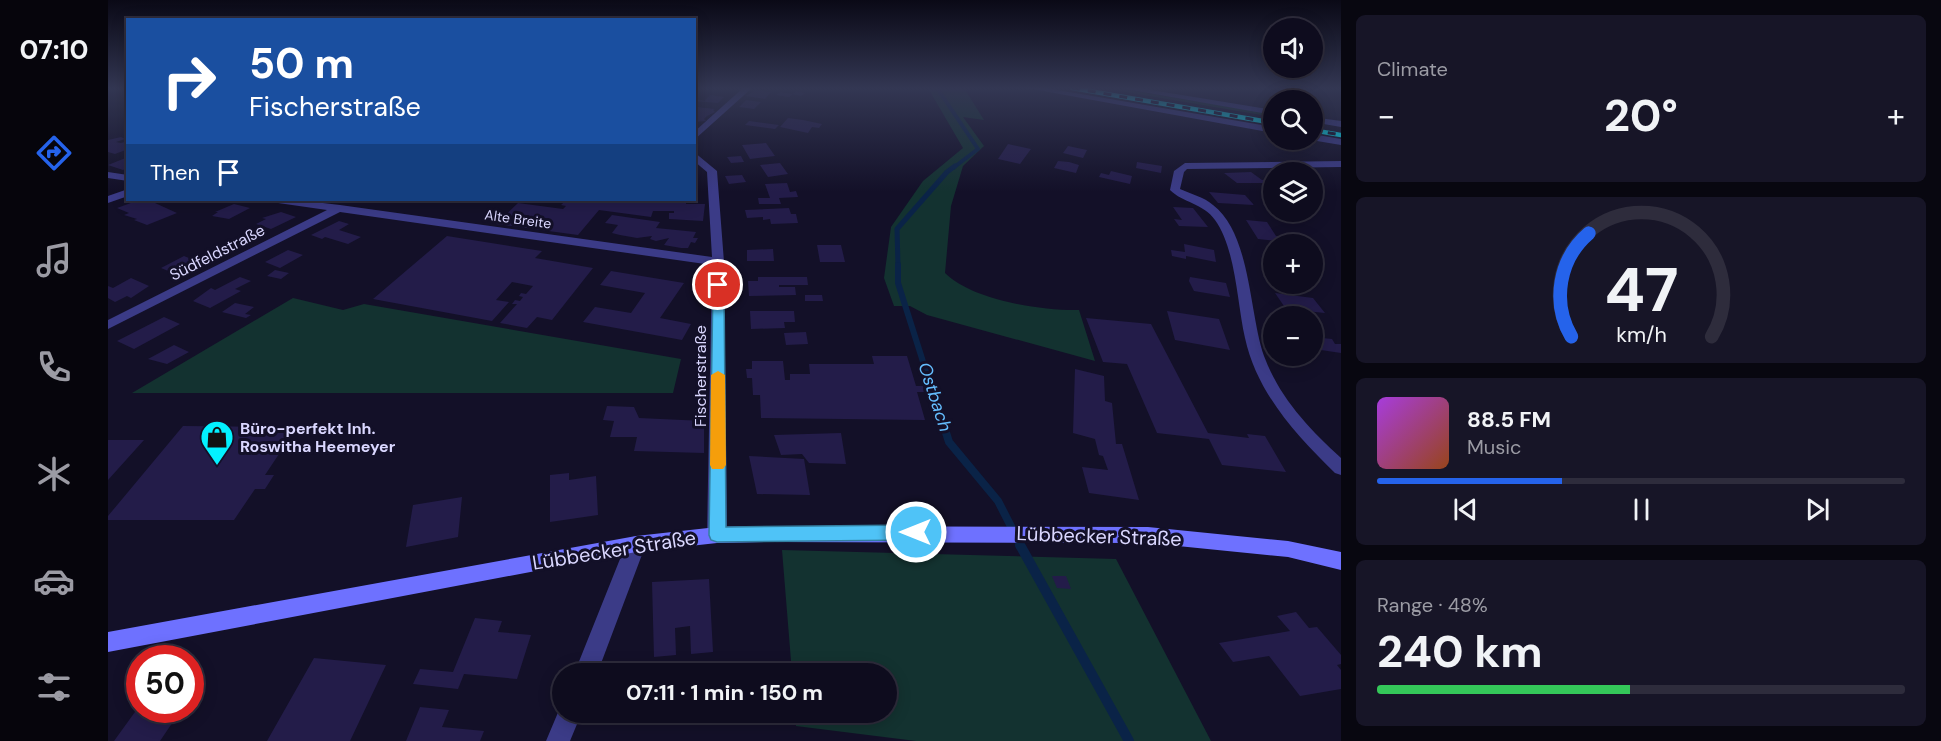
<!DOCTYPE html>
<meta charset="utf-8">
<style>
body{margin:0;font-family:"DM Sans",sans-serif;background:#171527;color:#f1f3f6;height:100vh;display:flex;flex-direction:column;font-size:22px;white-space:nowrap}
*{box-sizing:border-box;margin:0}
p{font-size:20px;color:#9b9ba4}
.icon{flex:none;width:33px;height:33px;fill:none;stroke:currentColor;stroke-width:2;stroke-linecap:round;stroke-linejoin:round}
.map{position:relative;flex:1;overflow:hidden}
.panel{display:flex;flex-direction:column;gap:15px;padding:15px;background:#080710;width:600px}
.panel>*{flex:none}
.guide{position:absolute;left:18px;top:18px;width:570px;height:183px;border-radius:0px;box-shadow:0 3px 15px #0003,0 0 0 2px #2e2c3c;background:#1a4fa0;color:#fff;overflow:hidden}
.fabs{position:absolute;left:1155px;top:18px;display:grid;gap:12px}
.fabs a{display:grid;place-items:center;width:60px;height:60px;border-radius:50%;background:#0e0c1e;box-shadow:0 3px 15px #0003,0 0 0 2px #2e2c3c;font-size:30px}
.speed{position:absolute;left:18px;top:645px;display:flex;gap:12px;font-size:30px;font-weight:700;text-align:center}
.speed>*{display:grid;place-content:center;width:78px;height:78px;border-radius:50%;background:#0e0c1e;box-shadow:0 3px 15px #0003,0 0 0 2px #2e2c3c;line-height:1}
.speed .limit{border:9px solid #d22;background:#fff;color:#111}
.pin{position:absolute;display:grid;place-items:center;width:51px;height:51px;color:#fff;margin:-26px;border:3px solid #fff;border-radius:50%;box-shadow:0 2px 6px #0007}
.me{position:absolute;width:66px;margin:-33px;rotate:270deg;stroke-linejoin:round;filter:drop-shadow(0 0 4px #0008)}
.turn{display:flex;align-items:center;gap:21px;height:126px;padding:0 24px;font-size:27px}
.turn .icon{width:78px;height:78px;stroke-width:2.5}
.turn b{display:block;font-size:42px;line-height:51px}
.then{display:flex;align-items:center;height:57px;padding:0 24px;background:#0003;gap:12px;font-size:22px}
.big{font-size:45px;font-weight:700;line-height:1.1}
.panel .widget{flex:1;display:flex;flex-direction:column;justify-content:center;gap:9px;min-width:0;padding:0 21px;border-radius:9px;background:#171527}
.panel .dial{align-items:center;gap:0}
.dial svg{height:156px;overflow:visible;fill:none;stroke:#2e2c3c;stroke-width:7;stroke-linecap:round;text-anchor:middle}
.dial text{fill:#f1f3f6;stroke:none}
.song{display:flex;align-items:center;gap:18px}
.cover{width:72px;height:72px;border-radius:9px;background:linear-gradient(135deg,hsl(280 70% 55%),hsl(20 70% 35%))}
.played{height:6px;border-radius:3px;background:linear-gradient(90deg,#2563eb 35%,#2e2c3c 35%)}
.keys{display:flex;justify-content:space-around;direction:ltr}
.heat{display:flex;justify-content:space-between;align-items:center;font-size:33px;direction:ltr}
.charge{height:9px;border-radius:4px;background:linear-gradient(90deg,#34c759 48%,#2e2c3c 0)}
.trip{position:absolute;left:444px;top:663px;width:345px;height:60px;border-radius:30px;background:#0e0c1e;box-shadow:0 3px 15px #0003,0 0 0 2px #2e2c3c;font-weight:700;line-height:60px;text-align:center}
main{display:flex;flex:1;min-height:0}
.tab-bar{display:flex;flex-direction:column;width:108px;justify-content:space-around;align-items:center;background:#06050c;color:#9b9ba4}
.tab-bar .icon{width:42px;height:42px}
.tab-bar .active{color:#2563eb}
.tab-bar b{font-size:27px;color:#f1f3f6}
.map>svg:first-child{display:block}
.green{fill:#133230}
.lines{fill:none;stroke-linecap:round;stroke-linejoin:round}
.stream-far4{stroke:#0a2347;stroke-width:4}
.stream-far3{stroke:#0a2347;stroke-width:5}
.stream-far2{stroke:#0a2347;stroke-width:6}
.stream-far1{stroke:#0a2347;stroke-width:8}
.stream{stroke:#0a2347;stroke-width:10}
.building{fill:#231c49}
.minor{fill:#3b3b87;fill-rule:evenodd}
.secondary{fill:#6e71ff;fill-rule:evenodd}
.rail-casing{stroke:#03f1ff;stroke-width:4.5}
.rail{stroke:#131028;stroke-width:3;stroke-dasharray:8;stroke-linecap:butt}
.route{fill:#4fc3f7;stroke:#337fa1;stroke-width:1.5}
.slow{fill:#f59e0b}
.labels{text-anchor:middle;stroke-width:6;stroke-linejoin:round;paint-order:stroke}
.far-street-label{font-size:14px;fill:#dad7ff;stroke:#131028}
.street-label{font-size:16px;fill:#dad7ff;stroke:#131028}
.poi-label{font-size:16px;font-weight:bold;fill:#dad7ff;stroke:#131028;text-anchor:start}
.water-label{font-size:18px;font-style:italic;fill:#65beff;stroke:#131028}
.near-street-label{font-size:20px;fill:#dad7ff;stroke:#131028}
</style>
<main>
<nav class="tab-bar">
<b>07:10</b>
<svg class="icon active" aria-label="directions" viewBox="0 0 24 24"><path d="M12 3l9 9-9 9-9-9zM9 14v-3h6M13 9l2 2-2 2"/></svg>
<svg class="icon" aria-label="music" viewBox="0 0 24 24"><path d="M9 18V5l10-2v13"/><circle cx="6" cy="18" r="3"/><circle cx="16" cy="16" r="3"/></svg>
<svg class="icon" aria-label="phone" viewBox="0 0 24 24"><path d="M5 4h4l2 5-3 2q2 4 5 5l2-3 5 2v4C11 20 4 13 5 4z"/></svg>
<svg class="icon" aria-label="climate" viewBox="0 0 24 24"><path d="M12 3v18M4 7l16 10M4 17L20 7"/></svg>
<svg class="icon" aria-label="car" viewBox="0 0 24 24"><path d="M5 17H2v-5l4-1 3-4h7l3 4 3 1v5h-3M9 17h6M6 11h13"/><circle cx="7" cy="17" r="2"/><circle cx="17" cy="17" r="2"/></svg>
<svg class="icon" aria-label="filters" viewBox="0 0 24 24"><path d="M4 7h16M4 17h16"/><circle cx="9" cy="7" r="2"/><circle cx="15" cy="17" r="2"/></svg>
</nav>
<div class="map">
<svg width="1233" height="741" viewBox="0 0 1233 741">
<rect width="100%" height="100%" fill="#131028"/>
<path class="green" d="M820 88H856L876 120 855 117 876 146 855 166 843 206 837 273C864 300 933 311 971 310L987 361 819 315 802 306H786L776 278 783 227 815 181 855 148Z
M994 88H1008L1165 114V117Z
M185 298 235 310 256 304 573 359 565 393H24Z
M674 550 1008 559 1103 741H808L688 726 687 713 778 712V674L684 673Z"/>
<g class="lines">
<path class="stream-far4" d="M829 88 870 149 845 168"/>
<path class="stream-far3" d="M790 266 789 229 839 172 847 166"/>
<path class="stream-far2" d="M790 265V283L824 390"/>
<path class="stream-far1" d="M824 389 841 442 890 501 913 546"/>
<path class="stream" d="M912 545 1021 741"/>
</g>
<path class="building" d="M648 90 663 92 657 99 638 96Z
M688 91 697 93 693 96 685 94 681 97 668 95 672 92 685 94Z
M602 95 616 97 610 103 586 101 588 99 596 101Z
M638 100 653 102 646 109 631 107Z
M589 107 607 109 605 110 607 112 599 116 596 119 598 121 586 122V109Z
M680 118 695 120 714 124 711 128 704 127 700 133 672 127Z
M641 121 671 125 667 129 637 125Z
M13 137 17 139 8 142 13 143 20 141V149L7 154 0 152V140Z
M658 143 667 156 642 159 634 145Z
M900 144 923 149 912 164 890 159Z
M960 146 979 150 975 158 955 153Z
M633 156 636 162 623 163 619 157Z
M20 157V168L15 170 0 165Z
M950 161 961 162 971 165 968 173 946 168Z
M1029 162 1054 166 1053 173 1028 168Z
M672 163 680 174 660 177 652 165Z
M1003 171 1024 176 1022 184 991 177 993 173 1001 175Z
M1143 172 1154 180H1166V186L1157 183H1129L1116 173Z
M634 175 638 182 621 184 617 176Z
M679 183 682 192 688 191 690 197 671 198 673 204H651L650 198H662L657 184Z
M1101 192 1137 195 1146 205 1110 203Z
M31 200 51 201 47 203 69 213 39 225 26 220 29 219 16 215 21 213 9 208Z
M458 200H578V204H597L595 221 561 219V213H566V211H545L543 217 491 210 470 235 388 224 410 203 455 209 458 206 453 205Z
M126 204 142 208 121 219 104 216 110 212H107Z
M1065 207 1085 208 1100 227 1071 226 1066 219 1074 220Z
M681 208 683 214H688L690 223 663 224 662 219 655 220V217L639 218 637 210Z
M173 212 188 217 163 229 148 224 158 219 154 218Z
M504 215 552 222 548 228 588 232 585 238H590L587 243 583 242 580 248H573L556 245 561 238 548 241 542 239 544 236 529 238 512 235 504 233 510 225 497 223Z
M1138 220 1159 222 1168 236 1182 237 1187 243 1150 239Z
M231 221 241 224 231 230 253 237 240 244 217 237 214 239 203 235Z
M339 236 434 251 427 258 485 268 444 320 429 317 419 328 392 323 409 304H404L407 300 412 301 415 297 411 296 413 293 418 294 425 286 404 282 388 300 401 302 384 321 265 299Z
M1076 244 1106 250 1108 262 1078 256V259L1064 256 1063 250 1077 252Z
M709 245H733L737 262H712Z
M665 249 666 261H639V250Z
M180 250 195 255 172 268 157 262Z
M76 256 93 263 70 275 53 268Z
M167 270 181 273 173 279 159 276Z
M503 271 576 283 552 318 583 324 574 340 475 322 487 307 523 313 537 293 492 285Z
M132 277 143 281 127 289 133 291 102 308 85 301 103 288 107 290Z
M650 277H699L700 285H671V287H687L688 295 641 296 640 281H650Z
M1082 277 1118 283 1122 297 1086 291 1081 281Z
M23 278 41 286 23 298 19 296 7 302 0 298V286L5 288Z
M1167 293 1205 298 1217 313 1178 309Z
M697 295H714L715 301H697Z
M127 303 146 307 137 314 143 315 138 318 114 312Z
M642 311H686L687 322H676L677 328 643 329Z
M1059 311 1111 319 1122 350 1067 340Z
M56 317 72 324 26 349 9 341Z
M978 318 1043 324 1100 433 1141 438 1139 434 1157 436 1178 472 1114 465 1101 439 1049 433 1019 364 995 362Z
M698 332 700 344 678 345 676 333Z
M1204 337 1224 339 1227 344H1233V353L1206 349Z
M66 345 81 352 59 364 40 359Z
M764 356H799L808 386H815L816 392H809L817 420 653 418 652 395H645L644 378H639L638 369H644V361H675L677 380H682V374H702L701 364H766Z
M967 369 996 376 997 401 1004 403 1008 444H1014L1031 500 981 493 974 467 1000 470 995 456 991 455 987 439 965 433Z
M499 406 526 407 531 418 596 421V453L526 451 529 437H502L506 421 495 420Z
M75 426 189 427 157 475H166L157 489H147L126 520H0V516Z
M733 433 738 464 701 463 694 454 673 455 666 435Z
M0 440H36L0 480Z
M641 456 696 459 702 495 649 494Z
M461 473V480L488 476 490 515 442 522V475Z
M354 497 350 537 298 547 305 505Z
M944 576H958L963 589 949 588Z
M601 579 605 652 583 654 582 626 567 628 568 655 546 657 544 582Z
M1188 612 1201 628 1209 627 1233 655V664L1229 665 1233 670V689L1192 696 1161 656 1125 662 1111 643 1182 631 1169 616Z
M367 618 394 621 390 632 423 635 409 679 356 674 350 689 305 684 312 669 345 672Z
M206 658 278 665 242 741H159Z
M32 705V710H73L52 741H6Z
M312 707 341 710 334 727 376 731 372 741H298Z"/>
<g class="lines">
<path class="minor" d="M635 88H644L586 140V132Z
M919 88H938L1166 127V133Z
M1012 88H1031L1166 110V115Z
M1204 117 1233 121V127L1204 122Z
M1204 134 1233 139V145L1203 140Z
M586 152 609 171 616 262 619 535 616 541 609 543 602 541 599 535 604 265 232 212 0 329V320L219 210 170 203 165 200H189L232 205 604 257 599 172 586 161Z
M1233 161V167L1079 169 1076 172 1072 189C1083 194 1096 197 1105 205 1143 234 1141 313 1156 356 1171 397 1201 429 1233 458V475L1227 473C1188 435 1149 393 1137 338 1129 303 1128 249 1107 220 1095 203 1075 203 1062 190L1066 171 1077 163Z
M0 172 20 175V181L0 178Z
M20 189V196L0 203V196Z
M528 536 535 538 538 544 489 674H466L518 544 521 538Z
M454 703V712H474L462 741H438Z"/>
<path class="secondary" d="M659 526 1040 527 1180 541 1233 552V570L1180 557 1040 543 659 542 609 543 528 552 0 652V632L528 536 609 527Z"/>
<defs>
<path id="rail" d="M964 88 1166 123
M1204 130 1233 135"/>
</defs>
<use href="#rail" class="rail-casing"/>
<use href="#rail" class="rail"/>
</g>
<linearGradient id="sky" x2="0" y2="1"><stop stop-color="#0a0916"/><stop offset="0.46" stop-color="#333753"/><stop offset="1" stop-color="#333753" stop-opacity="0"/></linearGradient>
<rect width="1233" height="192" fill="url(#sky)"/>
<path class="route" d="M610 281 616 285 618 527 808 525 814 527 817 532 814 537 808 540 609 542 603 540 601 535 605 285Z"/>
<path class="slow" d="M610 371 617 375 618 465 615 469H604L602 465 603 375Z"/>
<defs>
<symbol id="shop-pin" viewBox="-11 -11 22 30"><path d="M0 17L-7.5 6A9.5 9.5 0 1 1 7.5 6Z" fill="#03f1ff" stroke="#131028"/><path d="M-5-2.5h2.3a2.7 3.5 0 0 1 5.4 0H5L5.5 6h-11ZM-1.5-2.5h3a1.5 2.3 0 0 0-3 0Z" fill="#111"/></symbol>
</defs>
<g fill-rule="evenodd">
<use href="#shop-pin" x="90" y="418" width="38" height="52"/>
</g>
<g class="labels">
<g class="far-street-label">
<text transform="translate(410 219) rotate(8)" y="5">Alte Breite</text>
</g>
<g class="street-label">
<text transform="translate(109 252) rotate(-27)" y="6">Südfeldstraße</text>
<text transform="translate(592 376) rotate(-90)" y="6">Fischerstraße</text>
</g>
<g class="poi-label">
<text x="132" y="434">Büro-perfekt Inh.<tspan x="132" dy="18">Roswitha Heemeyer</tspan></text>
</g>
<g class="water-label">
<text transform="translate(827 397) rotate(72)" y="6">Ostbach</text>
</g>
<g class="near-street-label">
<text transform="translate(991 536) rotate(2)" y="7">Lübbecker Straße</text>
<text transform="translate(506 550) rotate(-9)" y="7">Lübbecker Straße</text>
</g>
</g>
</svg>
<div class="fabs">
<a><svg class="icon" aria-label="sound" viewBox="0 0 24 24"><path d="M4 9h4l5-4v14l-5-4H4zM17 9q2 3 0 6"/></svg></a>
<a><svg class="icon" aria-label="search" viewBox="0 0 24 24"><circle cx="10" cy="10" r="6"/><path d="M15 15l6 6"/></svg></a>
<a><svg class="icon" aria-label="layers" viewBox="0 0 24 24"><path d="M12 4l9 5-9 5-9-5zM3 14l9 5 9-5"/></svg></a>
<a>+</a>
<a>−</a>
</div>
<div class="speed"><div class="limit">50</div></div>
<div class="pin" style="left:610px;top:285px;background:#d93025"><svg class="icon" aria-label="arrive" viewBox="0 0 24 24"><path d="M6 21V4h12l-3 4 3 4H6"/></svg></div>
<svg class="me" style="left:808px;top:532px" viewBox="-20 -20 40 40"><circle r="17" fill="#4fc3f7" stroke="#fff" stroke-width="3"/><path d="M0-11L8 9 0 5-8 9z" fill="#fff"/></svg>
<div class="trip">07:11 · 1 min · 150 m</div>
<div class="guide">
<div class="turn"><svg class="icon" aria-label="right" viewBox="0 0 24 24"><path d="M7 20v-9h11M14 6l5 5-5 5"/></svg><div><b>50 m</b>Fischerstraße</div></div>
<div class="then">Then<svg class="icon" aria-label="arrive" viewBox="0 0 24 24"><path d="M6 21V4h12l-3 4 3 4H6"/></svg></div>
</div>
</div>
<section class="panel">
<div class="widget"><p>Climate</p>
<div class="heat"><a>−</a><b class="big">20°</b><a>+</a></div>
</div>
<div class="widget dial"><svg viewBox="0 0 100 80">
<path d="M14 69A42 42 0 1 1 86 69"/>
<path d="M14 69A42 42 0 0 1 23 16" stroke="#2563eb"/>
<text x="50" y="56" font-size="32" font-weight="700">47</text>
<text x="50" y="72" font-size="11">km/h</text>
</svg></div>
<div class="widget">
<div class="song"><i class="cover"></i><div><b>88.5 FM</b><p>Music</p></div></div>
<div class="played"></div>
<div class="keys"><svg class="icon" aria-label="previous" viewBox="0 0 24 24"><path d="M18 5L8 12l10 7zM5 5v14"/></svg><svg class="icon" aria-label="pause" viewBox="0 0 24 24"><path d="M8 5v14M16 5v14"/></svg><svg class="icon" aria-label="next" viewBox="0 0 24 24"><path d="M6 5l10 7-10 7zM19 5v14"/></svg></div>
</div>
<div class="widget"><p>Range · 48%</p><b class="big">240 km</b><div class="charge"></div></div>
</section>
</main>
